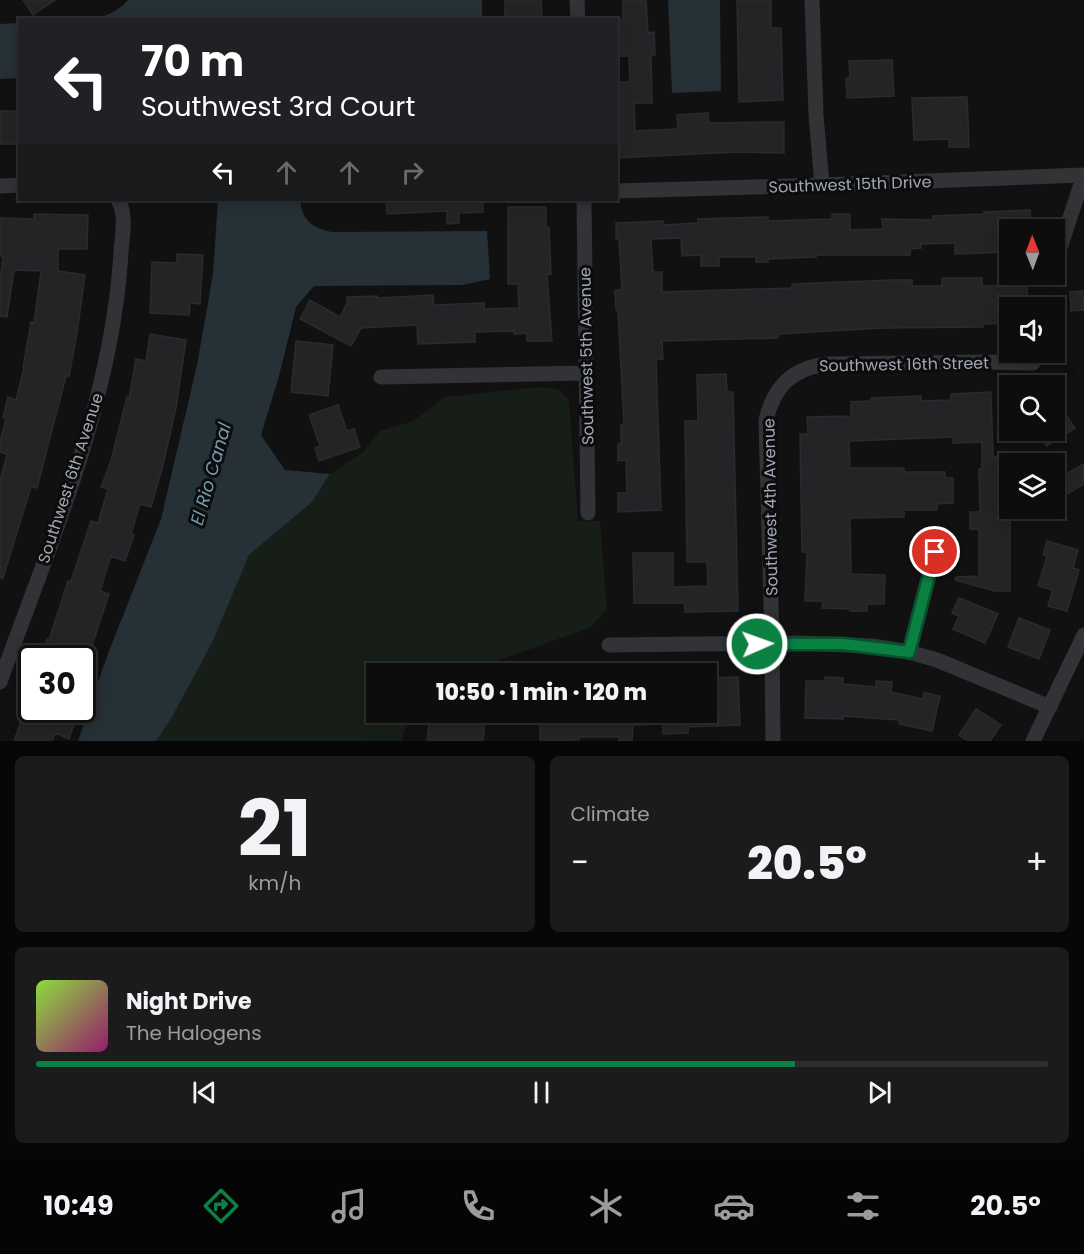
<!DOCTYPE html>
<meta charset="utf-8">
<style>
body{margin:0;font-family:Poppins,sans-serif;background:#1b1b1c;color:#f1f3f6;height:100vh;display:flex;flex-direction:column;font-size:22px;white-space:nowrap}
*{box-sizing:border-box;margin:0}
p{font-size:20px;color:#9a9c9e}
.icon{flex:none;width:33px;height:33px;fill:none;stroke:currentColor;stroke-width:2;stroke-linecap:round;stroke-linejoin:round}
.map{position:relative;height:741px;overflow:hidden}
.details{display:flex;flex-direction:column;gap:15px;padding:15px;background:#070708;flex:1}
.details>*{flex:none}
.guide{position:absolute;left:18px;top:18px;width:600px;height:183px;border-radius:0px;box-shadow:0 3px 15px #0003,0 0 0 2px #2d2d2e;background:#202124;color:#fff;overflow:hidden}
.needle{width:39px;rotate:359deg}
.buttons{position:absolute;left:999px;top:219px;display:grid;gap:12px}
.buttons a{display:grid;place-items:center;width:66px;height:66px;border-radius:0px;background:#0d0d0e;box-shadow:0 3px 15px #0003,0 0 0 2px #2d2d2e;font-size:30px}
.speed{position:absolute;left:18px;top:645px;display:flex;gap:12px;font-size:30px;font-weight:700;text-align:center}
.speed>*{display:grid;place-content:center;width:78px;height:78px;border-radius:50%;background:#0d0d0e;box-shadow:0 3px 15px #0003,0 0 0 2px #2d2d2e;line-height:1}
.speed .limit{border:3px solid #111;border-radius:9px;background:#fff;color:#111}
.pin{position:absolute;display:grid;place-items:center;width:51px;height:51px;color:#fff;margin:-26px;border:3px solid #fff;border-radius:50%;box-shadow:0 2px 6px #0007}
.me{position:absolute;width:66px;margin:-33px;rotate:88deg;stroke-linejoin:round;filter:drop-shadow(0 0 4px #0008)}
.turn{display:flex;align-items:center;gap:21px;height:126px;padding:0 24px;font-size:27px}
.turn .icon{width:78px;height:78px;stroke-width:2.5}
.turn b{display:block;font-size:42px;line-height:51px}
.lanes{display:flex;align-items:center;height:57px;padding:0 24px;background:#0003;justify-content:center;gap:30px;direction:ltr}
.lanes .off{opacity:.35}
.big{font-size:45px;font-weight:800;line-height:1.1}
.details .card{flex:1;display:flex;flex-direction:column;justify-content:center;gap:9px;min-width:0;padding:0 21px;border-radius:9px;background:#1b1b1c}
.details .dial{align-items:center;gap:0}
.dial b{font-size:78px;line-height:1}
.song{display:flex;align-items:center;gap:18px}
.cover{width:72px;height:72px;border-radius:9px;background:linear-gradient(135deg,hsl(90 70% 55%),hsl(320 70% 35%))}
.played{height:6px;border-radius:3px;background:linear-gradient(90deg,#0b8043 75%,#2d2d2e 75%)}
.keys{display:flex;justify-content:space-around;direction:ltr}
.heat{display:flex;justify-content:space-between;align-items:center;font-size:33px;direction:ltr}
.details .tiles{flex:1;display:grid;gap:15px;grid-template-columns:1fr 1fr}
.card:last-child{grid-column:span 2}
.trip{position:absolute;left:366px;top:663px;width:351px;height:60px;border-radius:0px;background:#0d0d0e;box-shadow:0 3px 15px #0003,0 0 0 2px #2d2d2e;font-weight:800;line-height:60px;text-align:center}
.dock{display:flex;height:96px;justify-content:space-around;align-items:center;background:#050506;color:#9a9c9e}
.dock .icon{width:42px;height:42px}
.dock .selected{color:#0b8043}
.dock b{font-size:27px;color:#f1f3f6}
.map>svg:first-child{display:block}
.green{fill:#171d17}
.water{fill:#263037}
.building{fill:#232426;stroke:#2a2b2e;stroke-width:1.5}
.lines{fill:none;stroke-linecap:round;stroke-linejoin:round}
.minor{stroke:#313337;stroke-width:15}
.route-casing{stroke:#07532c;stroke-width:15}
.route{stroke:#0b8043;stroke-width:10}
.labels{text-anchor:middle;stroke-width:6;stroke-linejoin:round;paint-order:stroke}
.street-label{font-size:16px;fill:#a1a8b4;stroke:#0c0c0d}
.water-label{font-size:18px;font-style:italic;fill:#749ab3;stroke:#0c0c0d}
</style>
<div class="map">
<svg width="1084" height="741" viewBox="0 0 1084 741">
<rect width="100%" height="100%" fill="#111112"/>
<path class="green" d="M540 387 558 389 569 400 578 521H600L607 610 589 628 463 673 376 674V712L418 713 404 730 402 741H156L171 719 213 641 249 555 312 502 330 474 363 452 380 431 413 421 445 397Z"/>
<path class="water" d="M128 0H482V19H91C105 17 119 11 128 0Z
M668 0H720L721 91 672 93Z
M19 23V78L0 79V24Z
M218 200H300C302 220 312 228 332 232L487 231 490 279 462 285 314 286 296 307 279 376 261 435 285 470 330 474 312 502 249 555 213 641 171 719 156 741H78L106 659 161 519 197 365 213 274Z"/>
<path class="building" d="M23 0H55L33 15Z
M505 0H541L542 20H505Z
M623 0H646L648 33 654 32 655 55H651L652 103H634L635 131 678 129 677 115 708 113 709 123 784 122V153L736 152 616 158V82H630L629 56H616V20L623 19Z
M737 0H771V28H781L783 100 739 102Z
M892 60 894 96 847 98 846 78H850L849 61Z
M967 97 969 147H949V139L914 140 912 98Z
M0 111H19V144H0Z
M386 200H483V212L459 213V223L447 224V211L387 214Z
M508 207H546V228L549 227 551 274 547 275 552 341H527V333L514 334V331L475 332V342L418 344 417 325 361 328 351 346 300 319 310 300 340 317 347 303V297L377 296V298L433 295 434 305 484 303V309L519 308 518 284H508Z
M1030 210 1031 230H1010V252L955 254V243L921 244V248L910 249V255H816V257L768 259V262H756V257H719V266H701V255L682 256 681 238 651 239 653 272H662V292L792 288V284L893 280H912V286H942V278H982V286L1027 284 1028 308H1010V323L983 324V327L883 328 778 334V338L662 341 663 359H656L661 510 618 512V493H627L626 460 618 461V444H621V425H624L618 310H616L615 290H622L619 239H616V223L663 221V225L698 223V219L768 217V221L832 219V214H850V230L883 229 882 219 933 220V216L984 214V212Z
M34 214 88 215 87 249H58V271L85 275 77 333 69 376H66L37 488 31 487 3 578H0V481L7 454 0 452V442L6 419 3 418 8 397 16 400 24 368H23L31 322 34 323 41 271 14 270 7 317 0 316V282L3 256H0V218L34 219Z
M177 254 203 255 200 304 190 303 189 315 150 313 152 262 177 263Z
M1084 291V310L1071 311 1070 292Z
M150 334 186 340 176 408 163 465 151 507 140 504 131 534 134 535 125 561 111 556 100 591 109 594 89 655 97 657 82 694V658H40L47 639 49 640 68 581H71L91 521 98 523 108 489 101 487 111 461 127 397 129 398 136 359 146 361Z
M296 341 333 345 328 396 291 392Z
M726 374 727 392H733L738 611 685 612 684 603H634L633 553H673V587L708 586 707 562H687L685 421H698L697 375Z
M991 392 993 457 1010 456V591H995L955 580 956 577 979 576V529H970V512H980L979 469H982V442L953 443V437L849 441 850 468H904V472H945V478H953V503L937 504V510H904V517L850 518 851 574 885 575 884 604H867V611H850V609L822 608 823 601H805L807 552H802L800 434H808L807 417 851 416V402L871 401V398L921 396V401L951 400V394Z
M1054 397 1075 428 1047 446 1036 430H1054Z
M338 405 347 431 354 429 360 447 319 461 315 448 320 446 309 415Z
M1084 464V484L1067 494 1058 478Z
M1047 541 1078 550 1073 568 1079 570 1067 611 1048 606 1053 590 1038 586 1047 556 1043 555Z
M959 598 998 614 985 643 953 629 959 616 952 613Z
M1019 618 1050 630 1039 659 1008 647Z
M738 677 740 725 688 727V733L663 734V724L633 725 632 741H619V737H579V740L540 741V721H559V712H706V678Z
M825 677 843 678V684L876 687V681L892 682 891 692 923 699 924 693 940 696 932 731 899 724 900 720 843 716V719L805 718 806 681H825Z
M976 709 1001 725 990 741H968L959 735Z
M25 710H62L77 715 69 739 55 733 52 741H14Z
M430 712H486L483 741H427Z"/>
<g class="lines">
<path class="minor" d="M577 0 578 20
M812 0 816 115 822 185
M0 186 20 185
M616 191 822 185 1084 175
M584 200 588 513
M1055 263 1084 175
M381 377 587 373
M609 645 798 643 873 646 909 652 937 660 1050 707
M909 652 935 552
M0 682C50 543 112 402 121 253 122 235 127 215 118 200
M773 741 772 643 766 420C774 386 792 369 826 364L985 362 1033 363
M1033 741 1084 635"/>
</g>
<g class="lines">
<defs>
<path id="route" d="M757 644H843L909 652 935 552"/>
</defs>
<use href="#route" class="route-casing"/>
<use href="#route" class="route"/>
</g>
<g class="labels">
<g class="street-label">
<text transform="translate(850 184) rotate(-2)" y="6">Southwest 15th Drive</text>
<text transform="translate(586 356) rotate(-91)" y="6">Southwest 5th Avenue</text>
<text transform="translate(904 364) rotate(-1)" y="6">Southwest 16th Street</text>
<text transform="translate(70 478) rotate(-72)" y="6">Southwest 6th Avenue</text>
<text transform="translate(770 507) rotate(-91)" y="6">Southwest 4th Avenue</text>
</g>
<g class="water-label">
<text transform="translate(211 474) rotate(-74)" y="6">El Rio Canal</text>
</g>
</g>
</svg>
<div class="buttons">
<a><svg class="needle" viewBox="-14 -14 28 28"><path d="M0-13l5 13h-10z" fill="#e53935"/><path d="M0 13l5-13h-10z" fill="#9a9c9e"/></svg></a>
<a><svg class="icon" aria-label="sound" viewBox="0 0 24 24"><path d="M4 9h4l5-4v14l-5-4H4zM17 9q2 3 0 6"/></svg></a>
<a><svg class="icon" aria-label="search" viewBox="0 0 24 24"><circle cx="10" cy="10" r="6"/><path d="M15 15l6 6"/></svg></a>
<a><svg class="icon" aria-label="layers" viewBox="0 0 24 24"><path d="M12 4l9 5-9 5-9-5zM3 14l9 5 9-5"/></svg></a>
</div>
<div class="speed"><div class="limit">30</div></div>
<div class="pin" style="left:935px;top:552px;background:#d93025"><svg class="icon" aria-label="arrive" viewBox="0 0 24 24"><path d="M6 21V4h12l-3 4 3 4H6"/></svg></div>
<svg class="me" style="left:757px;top:644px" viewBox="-20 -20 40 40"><circle r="17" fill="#0b8043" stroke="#fff" stroke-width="3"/><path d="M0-11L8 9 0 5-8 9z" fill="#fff"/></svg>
<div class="trip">10:50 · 1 min · 120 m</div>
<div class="guide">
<div class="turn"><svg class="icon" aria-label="left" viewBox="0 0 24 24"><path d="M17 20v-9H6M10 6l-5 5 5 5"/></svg><div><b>70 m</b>Southwest 3rd Court</div></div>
<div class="lanes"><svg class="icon" aria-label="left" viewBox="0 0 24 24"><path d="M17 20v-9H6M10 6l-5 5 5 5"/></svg><svg class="icon off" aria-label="ahead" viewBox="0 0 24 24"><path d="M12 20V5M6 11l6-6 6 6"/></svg><svg class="icon off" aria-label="ahead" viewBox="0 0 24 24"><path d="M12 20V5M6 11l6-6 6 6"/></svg><svg class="icon off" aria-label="right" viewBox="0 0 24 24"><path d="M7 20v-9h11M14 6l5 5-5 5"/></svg></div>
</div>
</div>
<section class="details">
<div class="tiles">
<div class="card dial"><b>21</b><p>km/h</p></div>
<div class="card"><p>Climate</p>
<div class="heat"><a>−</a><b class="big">20.5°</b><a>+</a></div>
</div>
<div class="card">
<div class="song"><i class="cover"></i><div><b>Night Drive</b><p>The Halogens</p></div></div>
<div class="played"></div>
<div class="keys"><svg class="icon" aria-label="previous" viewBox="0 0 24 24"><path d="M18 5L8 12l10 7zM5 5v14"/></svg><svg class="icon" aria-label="pause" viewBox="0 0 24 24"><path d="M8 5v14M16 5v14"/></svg><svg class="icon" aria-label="next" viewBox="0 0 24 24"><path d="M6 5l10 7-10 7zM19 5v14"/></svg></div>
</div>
</div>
</section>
<nav class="dock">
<b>10:49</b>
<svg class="icon selected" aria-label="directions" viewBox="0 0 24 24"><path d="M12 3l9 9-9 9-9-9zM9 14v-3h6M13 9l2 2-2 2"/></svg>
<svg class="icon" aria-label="music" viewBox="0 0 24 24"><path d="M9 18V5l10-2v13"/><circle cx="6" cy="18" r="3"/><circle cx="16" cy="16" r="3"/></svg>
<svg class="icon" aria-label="phone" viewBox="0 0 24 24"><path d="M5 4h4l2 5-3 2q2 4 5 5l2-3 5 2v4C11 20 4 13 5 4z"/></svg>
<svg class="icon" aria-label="climate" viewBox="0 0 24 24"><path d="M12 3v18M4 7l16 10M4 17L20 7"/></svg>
<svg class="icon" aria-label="car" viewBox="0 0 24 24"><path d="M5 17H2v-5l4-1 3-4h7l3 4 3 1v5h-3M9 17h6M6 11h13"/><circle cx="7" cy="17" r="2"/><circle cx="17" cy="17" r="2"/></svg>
<svg class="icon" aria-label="filters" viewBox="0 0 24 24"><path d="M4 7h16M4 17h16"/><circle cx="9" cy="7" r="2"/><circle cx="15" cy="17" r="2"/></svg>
<b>20.5°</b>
</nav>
